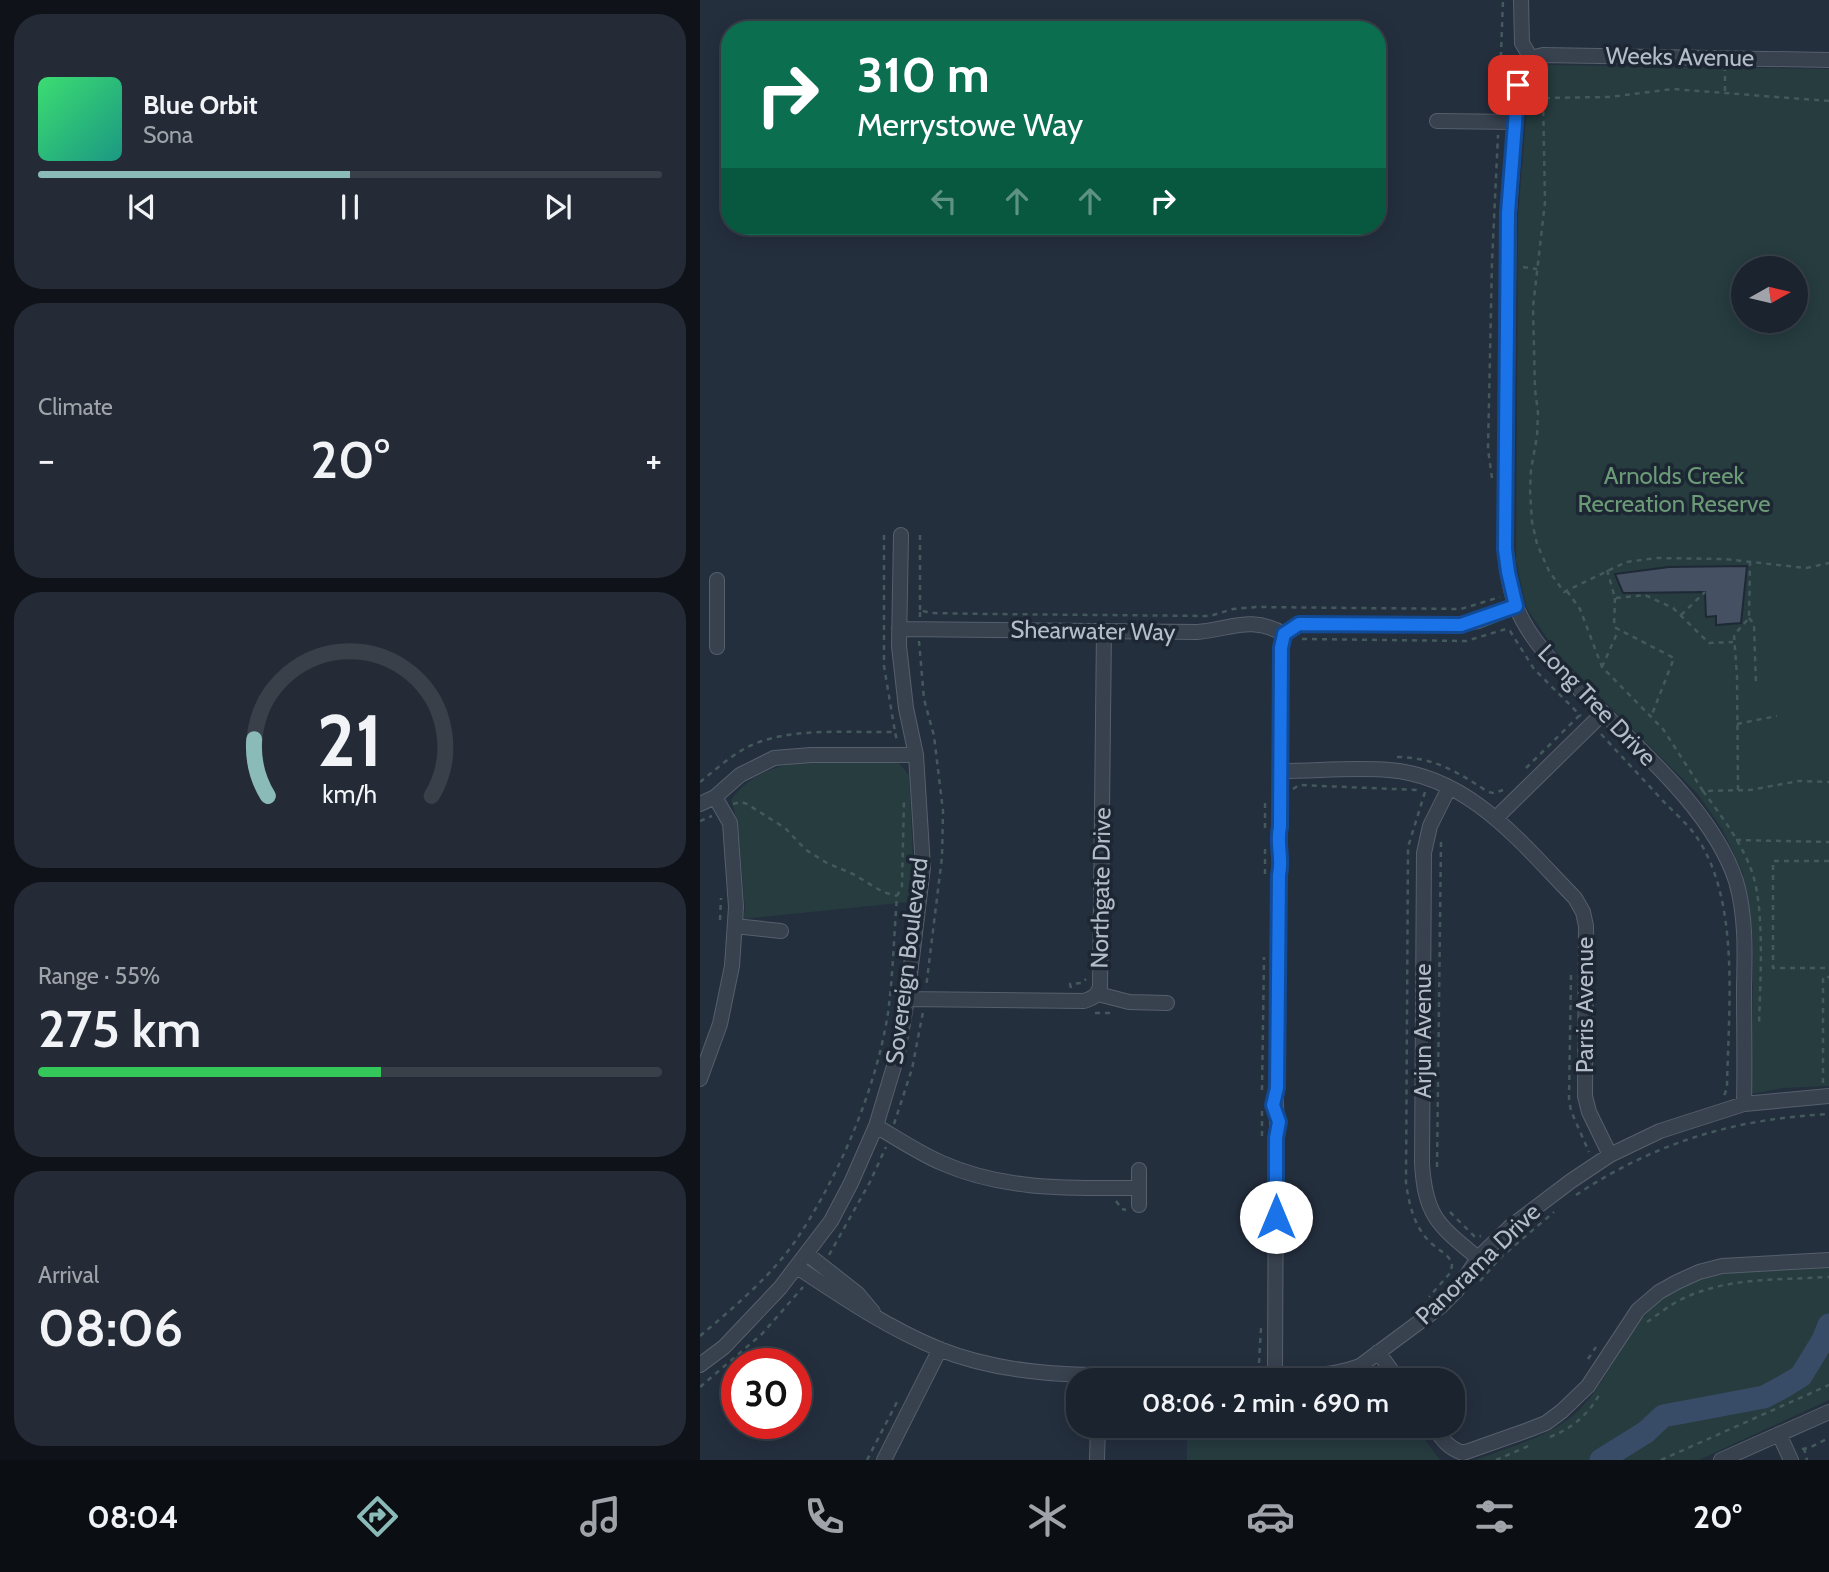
<!DOCTYPE html>
<meta charset="utf-8">
<style>
body{margin:0;font-family:Cabin,sans-serif;background:#242b36;color:#f1f3f6;height:100vh;display:flex;flex-direction:column;font-size:26px;white-space:nowrap}
*{box-sizing:border-box;margin:0}
p{font-size:23px;color:#a0a4aa}
.icon{flex:none;width:38px;height:38px;fill:none;stroke:currentColor;stroke-width:2;stroke-linecap:round;stroke-linejoin:round}
.map{position:relative;flex:1;overflow:hidden}
.details{display:flex;flex-direction:column;gap:14px;padding:14px;background:#0f1319;width:700px}
.details>*{flex:none}
.hud{position:absolute;left:21px;top:21px;width:665px;height:214px;border-radius:28px;box-shadow:0 4px 18px #0003,0 0 0 2px #39404a;background:#0b6e4f;color:#fff;overflow:hidden}
.needle{width:46px;rotate:82deg}
.controls{position:absolute;left:1031px;top:256px;display:grid;gap:14px}
.controls a{display:grid;place-items:center;width:77px;height:77px;border-radius:50%;background:#1b232e;box-shadow:0 4px 18px #0003,0 0 0 2px #39404a;font-size:35px}
.speed{position:absolute;left:21px;top:1348px;display:flex;gap:14px;font-size:35px;font-weight:700;text-align:center}
.speed>*{display:grid;place-content:center;width:91px;height:91px;border-radius:50%;background:#1b232e;box-shadow:0 4px 18px #0003,0 0 0 2px #39404a;line-height:1}
.speed .limit{border:10px solid #d22;background:#fff;color:#111}
.pin{position:absolute;display:grid;place-items:center;width:60px;height:60px;color:#fff;margin:-30px;border-radius:14px;box-shadow:0 4px 10px #0006}
.me{position:absolute;width:77px;margin:-38px;rotate:0deg;stroke-linejoin:round;filter:drop-shadow(0 0 5px #0008)}
.turn{display:flex;align-items:center;gap:24px;height:147px;padding:0 21px;font-size:32px}
.turn .icon{width:91px;height:91px;stroke-width:2.5}
.turn b{display:block;font-size:49px;line-height:60px}
.lanes{display:flex;align-items:center;height:66px;padding:0 21px;background:#0003;justify-content:center;gap:35px;direction:ltr}
.lanes .off{opacity:.35}
.big{font-size:52px;font-weight:600;line-height:1.1}
.details .tile{flex:1;display:flex;flex-direction:column;justify-content:center;gap:10px;min-width:0;padding:0 24px;border-radius:28px;background:#242b36}
.details .dial{align-items:center;gap:0}
.dial svg{height:182px;overflow:visible;fill:none;stroke:#39404a;stroke-width:7;stroke-linecap:round;text-anchor:middle}
.dial text{fill:#f1f3f6;stroke:none}
.song{display:flex;align-items:center;gap:21px}
.cover{width:84px;height:84px;border-radius:10px;background:linear-gradient(135deg,hsl(140 70% 55%),hsl(170 70% 35%))}
.played{height:7px;border-radius:4px;background:linear-gradient(90deg,#8bbbb9 50%,#39404a 50%)}
.keys{display:flex;justify-content:space-around;direction:ltr}
.heat{display:flex;justify-content:space-between;align-items:center;font-size:38px;direction:ltr}
.charge{height:10px;border-radius:5px;background:linear-gradient(90deg,#34c759 55%,#39404a 0)}
.trip{position:absolute;left:366px;top:1368px;width:399px;height:70px;border-radius:28px;background:#1b232e;box-shadow:0 4px 18px #0003,0 0 0 2px #39404a;font-weight:600;line-height:70px;text-align:center}
.tabs{display:flex;height:112px;justify-content:space-around;align-items:center;background:#0b0e12;color:#a0a4aa}
.tabs .icon{width:49px;height:49px}
.tabs .current{color:#8bbbb9}
.tabs b{font-size:32px;color:#f1f3f6}
main{display:flex;flex:1;min-height:0}
.map>svg:first-child{display:block}
.green{fill:#263c3f;fill-rule:evenodd}
.lines{fill:none;stroke-linecap:round;stroke-linejoin:round}
.river{stroke:#394c67;stroke-width:23}
.building{fill:#455162;stroke:#1f2835;stroke-width:2}
.minor-casing{stroke:#565f6c;stroke-width:16}
.path{stroke:#44595c;stroke-width:2.5;stroke-dasharray:5 5;stroke-linecap:butt}
.minor{stroke:#38414e;stroke-width:14}
.route-casing{stroke:#114b97;stroke-width:18}
.route{stroke:#1a73e8;stroke-width:12}
.labels{text-anchor:middle;stroke-width:7;stroke-linejoin:round;paint-order:stroke}
.street-label{font-size:24px;fill:#b4bcc9;stroke:#1d2633}
.park-label{font-size:24px;fill:#6b9a76;stroke:#1d2633}
</style>
<main>
<section class="details">
<div class="tile">
<div class="song"><i class="cover"></i><div><b>Blue Orbit</b><p>Sona</p></div></div>
<div class="played"></div>
<div class="keys"><svg class="icon" aria-label="previous" viewBox="0 0 24 24"><path d="M18 5L8 12l10 7zM5 5v14"/></svg><svg class="icon" aria-label="pause" viewBox="0 0 24 24"><path d="M8 5v14M16 5v14"/></svg><svg class="icon" aria-label="next" viewBox="0 0 24 24"><path d="M6 5l10 7-10 7zM19 5v14"/></svg></div>
</div>
<div class="tile"><p>Climate</p>
<div class="heat"><a>−</a><b class="big">20°</b><a>+</a></div>
</div>
<div class="tile dial"><svg viewBox="0 0 100 80">
<path d="M14 69A42 42 0 1 1 86 69"/>
<path d="M14 69A42 42 0 0 1 8 44" stroke="#8bbbb9"/>
<text x="50" y="56" font-size="32" font-weight="700">21</text>
<text x="50" y="72" font-size="11">km/h</text>
</svg></div>
<div class="tile"><p>Range · 55%</p><b class="big">275 km</b><div class="charge"></div></div>
<div class="tile"><p>Arrival</p><b class="big">08:06</b></div>
</section>
<div class="map">
<svg width="1129" height="1460" viewBox="0 0 1129 1460">
<rect width="100%" height="100%" fill="#242f3e"/>
<path class="green" d="M847 65 1129 69V1086L1083 1088 1052 1094 1053 937 1043 873 1022 829 997 793 859 656 826 607 816 560 818 217 828 92 835 73ZM1043 268H1096V320H1043Z
M197 761 209 775 213 857 209 902 43 919 45 908 37 821 31 800C66 749 144 762 197 761Z
M1129 1267V1400L999 1460H776C813 1445 852 1437 880 1409 913 1376 928 1320 968 1295 1016 1265 1075 1270 1129 1267Z
M487 1426H715L740 1460H487Z"/>
<g class="lines">
<path class="river" d="M901 1460 946 1432 963 1416 1064 1397 1083 1387 1101 1376 1123 1340 1129 1325"/>
</g>
<path class="building" d="M1047 566 1041 623 1016 625V616L1006 617 1005 592 923 593 915 574 969 567Z"/>
<g class="lines">
<defs>
<path id="minor" d="M821 0 822 43 831 58 822 66 818 85 809 213 805 549C807 568 809 588 816 606 829 639 855 665 880 690 933 744 1012 808 1036 881 1046 915 1045 952 1044 987 1044 1026 1045 1065 1044 1104
M831 58 843 55 1129 60
M737 121 815 122
M17 580V647
M199 629 497 632C532 629 550 615 584 634
M580 771C616 771 653 767 689 770 770 776 822 844 875 898L883 912 886 926 885 1096 889 1112 910 1155
M749 788 730 826 724 853 722 1163C725 1216 738 1225 778 1258
M0 804 15 797 40 775 74 758 111 755H216
M797 817 903 713
M35 926 81 931
M398 994 429 1002 467 1003
M207 999 384 1001C393 998 397 996 400 987L404 631
M0 1079 20 1024 32 966 36 907 30 823 15 797
M176 1126C198 1139 219 1153 242 1163 305 1191 372 1188 439 1188
M439 1170V1205
M107 1254 158 1294 173 1312
M97 1267C142 1297 188 1328 239 1349 326 1384 426 1374 518 1375 564 1375 617 1382 660 1366L741 1306 757 1290 778 1258 810 1227 871 1181 910 1155 960 1131 1044 1104 1129 1096
M678 1352 699 1381
M0 1365 24 1347 80 1288 131 1221 151 1183 176 1126 198 1053 207 999 223 867 216 755 206 708 199 646 201 535
M575 1375 576 1138C580 1119 573 1107 577 1089L579 875C583 858 576 844 580 827L581 648 584 634 599 624H761L778 621 816 606
M733 1426C742 1439 748 1448 763 1453L828 1430 846 1423 862 1411 888 1386 938 1310 959 1292 977 1282 999 1272 1022 1266 1129 1260
M1079 1434 1091 1460
M184 1460 240 1349
M397 1460 398 1426
M1021 1460 1129 1412"/>
</defs>
<use href="#minor" class="minor-casing"/>
<path class="path" d="M1025 91V70
M831 98H843V67
M1129 101 973 89 909 97 843 98 845 202 833 307 835 389 838 413 837 436 831 470 830 490 832 522 837 544 849 571 864 592 926 562 957 558 1024 559 1106 568 1129 563
M799 107 803 0
M823 267 837 269
M792 478 788 449 792 262 798 135
M184 535V666L195 732
M907 570 915 598 945 595 973 608 1009 643 1033 642
M867 591 880 609 902 667 963 729 1003 791 1050 790 1099 781 1129 782
M915 598 914 627 974 658 951 717
M220 610V535
M981 615 1005 592
M220 617V610L230 613 290 614 510 616 533 609 556 607 761 609 800 597
M1049 618 1054 624 1056 686
M602 639 766 641 806 629 810 631 834 669 881 716
M219 641 224 699 234 736 243 811 242 857 226 988
M902 667 919 629
M1037 724 1077 716
M901 734C922 757 943 779 963 801 973 811 984 821 993 832 1042 897 1028 1010 1027 1088L1024 1096
M697 757C733 757 758 772 788 792L794 793 803 790
M826 768 880 715
M0 782C14 771 28 758 44 749 84 726 149 733 195 732L197 741
M593 789 599 785 718 790
M1038 790 1037 676 1034 635 1049 618 1050 562
M1003 791C1022 817 1043 844 1053 875 1065 915 1060 983 1059 1026
M725 792 708 847 706 1183C709 1204 714 1226 729 1241 737 1250 750 1254 752 1265L751 1272 729 1297
M33 804 41 802 47 804 85 828 106 850 127 863 153 874 183 892 197 896
M0 821 12 816
M565 828V800
M1036 840 1129 842
M1129 861H1073V968H1129
M565 874V849
M20 920 21 898
M871 975 869 1099 871 1111 889 1152
M371 988 370 984 382 983 386 979
M395 1013H413
M1123 1083V977H1129
M562 1090 564 957
M194 1124 212 1069 223 1012
M562 1136V1111
M737 1167 741 841
M876 1195C956 1142 1034 1119 1129 1114
M416 1201 422 1209 426 1210
M750 1212 775 1237 781 1236
M129 1255 170 1182 186 1147
M780 1281 800 1258 854 1212
M947 1322C959 1314 971 1304 984 1298 1029 1277 1080 1280 1129 1277
M0 1336C33 1308 68 1279 94 1243 138 1179 176 1090 188 1013 193 975 194 935 197 896L202 886 204 800
M888 1359 896 1347
M559 1363 561 1328
M0 1387 62 1334 103 1287
M850 1437C872 1428 888 1415 899 1395
M1104 1448 1107 1460
M1102 1449 1109 1448 1129 1438
M167 1460 197 1402
M796 1460 831 1445
M961 1460 1129 1385"/>
<use href="#minor" class="minor"/>
</g>
<g class="lines">
<defs>
<path id="route" d="M576 1217V1138L579 1122 573 1105 577 1088 579 875C583 858 576 844 580 827L581 648 584 634 599 624 761 625 816 606 808 572 805 549 808 213 818 85"/>
</defs>
<use href="#route" class="route-casing"/>
<use href="#route" class="route"/>
</g>
<g class="labels">
<g class="street-label">
<text transform="translate(980 57) rotate(1)" y="8">Weeks Avenue</text>
<text transform="translate(393 631) rotate(1)" y="8">Shearwater Way</text>
<text transform="translate(897 705) rotate(46)" y="8">Long Tree Drive</text>
<text transform="translate(401 888) rotate(-89)" y="8">Northgate Drive</text>
<text transform="translate(207 961) rotate(-83)" y="8">Sovereign Boulevard</text>
<text transform="translate(885 1005) rotate(-90)" y="8">Parris Avenue</text>
<text transform="translate(723 1031) rotate(-90)" y="8">Arjun Avenue</text>
<text transform="translate(778 1264) rotate(-44)" y="8">Panorama Drive</text>
</g>
<g class="park-label">
<text x="974" y="484">Arnolds Creek<tspan x="974" dy="28">Recreation Reserve</tspan></text>
</g>
</g>
</svg>
<div class="controls">
<a><svg class="needle" viewBox="-14 -14 28 28"><path d="M0-13l5 13h-10z" fill="#e53935"/><path d="M0 13l5-13h-10z" fill="#a0a4aa"/></svg></a>
</div>
<div class="speed"><div class="limit">30</div></div>
<div class="pin" style="left:818px;top:85px;background:#d93025"><svg class="icon" aria-label="arrive" viewBox="0 0 24 24"><path d="M6 21V4h12l-3 4 3 4H6"/></svg></div>
<svg class="me" style="left:576px;top:1217px" viewBox="-20 -20 40 40"><circle r="19" fill="#fff"/><path d="M0-13L10 11 0 6-10 11z" fill="#1a73e8"/></svg>
<div class="trip">08:06 · 2 min · 690 m</div>
<div class="hud">
<div class="turn"><svg class="icon" aria-label="right" viewBox="0 0 24 24"><path d="M7 20v-9h11M14 6l5 5-5 5"/></svg><div><b>310 m</b>Merrystowe Way</div></div>
<div class="lanes"><svg class="icon off" aria-label="left" viewBox="0 0 24 24"><path d="M17 20v-9H6M10 6l-5 5 5 5"/></svg><svg class="icon off" aria-label="ahead" viewBox="0 0 24 24"><path d="M12 20V5M6 11l6-6 6 6"/></svg><svg class="icon off" aria-label="ahead" viewBox="0 0 24 24"><path d="M12 20V5M6 11l6-6 6 6"/></svg><svg class="icon" aria-label="right" viewBox="0 0 24 24"><path d="M7 20v-9h11M14 6l5 5-5 5"/></svg></div>
</div>
</div>
</main>
<nav class="tabs">
<b>08:04</b>
<svg class="icon current" aria-label="directions" viewBox="0 0 24 24"><path d="M12 3l9 9-9 9-9-9zM9 14v-3h6M13 9l2 2-2 2"/></svg>
<svg class="icon" aria-label="music" viewBox="0 0 24 24"><path d="M9 18V5l10-2v13"/><circle cx="6" cy="18" r="3"/><circle cx="16" cy="16" r="3"/></svg>
<svg class="icon" aria-label="phone" viewBox="0 0 24 24"><path d="M5 4h4l2 5-3 2q2 4 5 5l2-3 5 2v4C11 20 4 13 5 4z"/></svg>
<svg class="icon" aria-label="climate" viewBox="0 0 24 24"><path d="M12 3v18M4 7l16 10M4 17L20 7"/></svg>
<svg class="icon" aria-label="car" viewBox="0 0 24 24"><path d="M5 17H2v-5l4-1 3-4h7l3 4 3 1v5h-3M9 17h6M6 11h13"/><circle cx="7" cy="17" r="2"/><circle cx="17" cy="17" r="2"/></svg>
<svg class="icon" aria-label="filters" viewBox="0 0 24 24"><path d="M4 7h16M4 17h16"/><circle cx="9" cy="7" r="2"/><circle cx="15" cy="17" r="2"/></svg>
<b>20°</b>
</nav>
